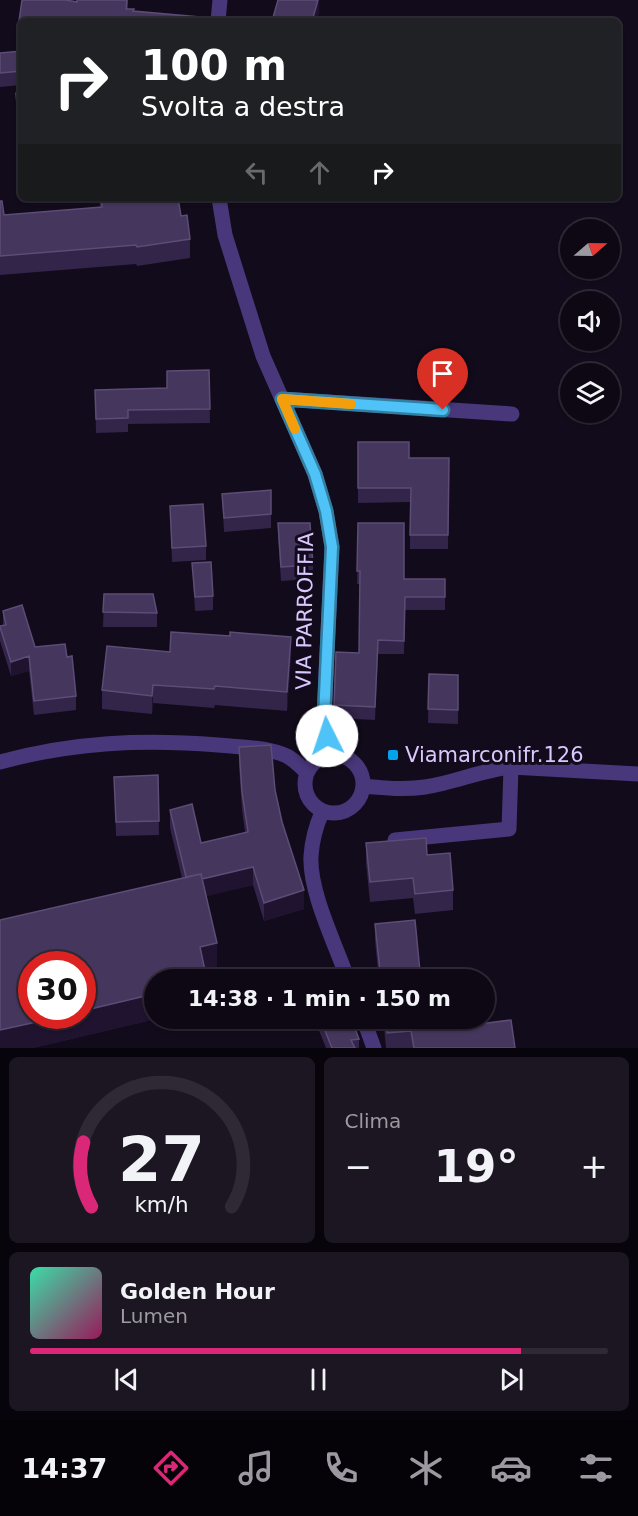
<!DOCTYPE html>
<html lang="it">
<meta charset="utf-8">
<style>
body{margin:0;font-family:"DejaVu Sans",sans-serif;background:#1c1622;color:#f1f3f6;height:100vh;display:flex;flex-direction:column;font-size:22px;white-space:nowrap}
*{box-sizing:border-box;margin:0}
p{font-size:20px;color:#9b9aa0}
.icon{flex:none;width:33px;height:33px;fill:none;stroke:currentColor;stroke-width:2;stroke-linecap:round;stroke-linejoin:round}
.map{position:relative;height:1048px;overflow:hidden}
.panel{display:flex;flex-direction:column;gap:9px;padding:9px;background:#08040b;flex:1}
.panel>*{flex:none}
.top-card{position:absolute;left:18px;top:18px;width:603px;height:183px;border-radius:9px;box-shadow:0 2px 4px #0004,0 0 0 2px #2e2934;background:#202124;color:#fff;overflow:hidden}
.needle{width:39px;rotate:70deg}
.tools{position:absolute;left:560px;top:219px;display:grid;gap:12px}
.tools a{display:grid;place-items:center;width:60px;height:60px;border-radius:50%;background:#0e0814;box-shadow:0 2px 4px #0004,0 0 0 2px #2e2934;font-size:30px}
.speed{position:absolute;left:18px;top:951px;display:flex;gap:12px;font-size:30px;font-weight:700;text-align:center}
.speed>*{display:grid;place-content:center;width:78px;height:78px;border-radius:50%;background:#0e0814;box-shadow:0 2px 4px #0004,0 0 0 2px #2e2934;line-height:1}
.speed .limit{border:9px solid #d22;background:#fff;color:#111}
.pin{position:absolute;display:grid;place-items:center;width:51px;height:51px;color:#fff;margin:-62px -26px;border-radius:50% 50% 50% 0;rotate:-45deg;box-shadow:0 0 6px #0007}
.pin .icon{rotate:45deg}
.me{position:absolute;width:66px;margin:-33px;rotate:356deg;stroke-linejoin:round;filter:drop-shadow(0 0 4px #0008)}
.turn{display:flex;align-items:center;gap:21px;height:126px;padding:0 24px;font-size:27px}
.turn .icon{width:78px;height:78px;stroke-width:2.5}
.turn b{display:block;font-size:42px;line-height:51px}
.lanes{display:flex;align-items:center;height:57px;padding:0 24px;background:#0003;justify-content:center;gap:30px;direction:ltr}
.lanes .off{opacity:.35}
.big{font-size:45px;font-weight:800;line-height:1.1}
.panel .card{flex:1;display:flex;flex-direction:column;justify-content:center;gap:9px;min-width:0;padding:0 21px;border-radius:9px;background:#1c1622}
.panel .dial{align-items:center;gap:0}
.dial svg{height:156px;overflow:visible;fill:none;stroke:#2e2934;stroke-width:7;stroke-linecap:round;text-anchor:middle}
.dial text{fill:#f1f3f6;stroke:none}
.song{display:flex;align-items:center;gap:18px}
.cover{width:72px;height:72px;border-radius:9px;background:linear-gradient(135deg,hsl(160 70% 55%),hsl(330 70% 35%))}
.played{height:6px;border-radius:3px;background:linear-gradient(90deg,#db2777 85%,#2e2934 85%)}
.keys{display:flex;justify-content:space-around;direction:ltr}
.heat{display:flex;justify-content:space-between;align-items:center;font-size:33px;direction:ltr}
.panel .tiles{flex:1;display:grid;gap:9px;grid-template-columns:1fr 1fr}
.card:last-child{grid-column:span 2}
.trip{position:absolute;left:144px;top:969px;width:351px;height:60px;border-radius:30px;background:#0e0814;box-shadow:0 2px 4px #0004,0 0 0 2px #2e2934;font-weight:800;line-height:60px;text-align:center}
.menu{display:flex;height:96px;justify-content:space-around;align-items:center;background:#060308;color:#9b9aa0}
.menu .icon{width:42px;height:42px}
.menu .current{color:#db2777}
.menu b{font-size:27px;color:#f1f3f6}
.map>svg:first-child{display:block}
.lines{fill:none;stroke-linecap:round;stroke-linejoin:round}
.minor{stroke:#48377a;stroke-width:15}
.wall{fill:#33244a}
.shaded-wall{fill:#1f132f}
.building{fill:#45365d;stroke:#5c4c76;stroke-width:1.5}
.route-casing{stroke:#337fa1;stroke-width:15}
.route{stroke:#4fc3f7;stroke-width:10}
.slow{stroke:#f59e0b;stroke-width:10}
.poi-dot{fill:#05a2ec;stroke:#120b1b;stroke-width:2}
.labels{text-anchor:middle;stroke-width:6;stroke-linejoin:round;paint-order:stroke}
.street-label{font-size:21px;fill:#d9c7fe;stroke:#120b1b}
.poi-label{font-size:21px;fill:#d9c7fe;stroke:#120b1b;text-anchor:start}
</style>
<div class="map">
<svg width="638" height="1048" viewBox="0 0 638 1048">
<rect width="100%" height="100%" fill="#120b1b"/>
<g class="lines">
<path class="minor" d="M218 21 220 0
M219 198 225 235 263 356 315 474 326 511 332 547 324 717 329 755
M282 399 512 414
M305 784a29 29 0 1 1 58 0a29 29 0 1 1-58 0Z
M0 762C74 742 142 739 218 745 238 747 262 747 282 754 292 757 299 765 307 773
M363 786C384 788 404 790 425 787 454 783 481 770 511 767L638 774
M322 812C316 826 312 840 311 856 309 892 336 945 348 980
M395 840 509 829 511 767
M363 1018 374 1048"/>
</g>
<path class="wall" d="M22 0H66L77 2V0H128V9H134V11L200 17V21H21V46H18V28Z
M21 51V85L0 87V53Z
M21 92V153L20 154 16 107V93Z
M99 198H178L181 216 190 239V258L137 266 136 264 0 275V201L4 215 100 207Z
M209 370 210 423 128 424V432L96 433 95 390 167 388Z
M358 442 409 458H449L448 549H410V502L358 503Z
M271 490V528L224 532 222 494Z
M170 506 206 546V560L172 562Z
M278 523 313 565V579L281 581 278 537Z
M358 523 404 579H445V610H405L404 654H378L375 720 334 718V705L359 653 360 584H357Z
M192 563 213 596V610L195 611Z
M104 594 157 613V627H103Z
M3 611 35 647 67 657 76 696V710L34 715 29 671 11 676 0 641V626H3Z
M170 652 291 656 287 711 215 705 214 708 153 703 152 714 102 709V690Z
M429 674 458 675V724L428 723Z
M239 747 275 790 304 909 264 921 253 885 206 896 217 968 205 971 160 1018 33 1048H0L182 878 170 828V810L201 843 245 832 242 810 239 765Z
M158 775 159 835 116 836 114 777Z
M366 843 427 855 453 890V910L415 914 413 898 370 902 366 863Z
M375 924 420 972 442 980H379L375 941Z
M314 1018H351L359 1039V1048H326Z
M383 1018H455L456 1027 515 1048H386Z"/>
<path class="shaded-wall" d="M318 0H319V13L317 21H312Z
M291 637V656L287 711V692Z
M378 640V654L375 720V707Z
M29 656V671L11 676V662Z
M153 685V703L152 714V696Z
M253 867V885L187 901V883Z
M304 890V909L264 921V903Z
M217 943V968L200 972V947Z
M154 994V1018H160L33 1048H0V1030L64 1016H82V1011Z"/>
<path class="building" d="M22 0H66L77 2V0H127L126 9H134L133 11 200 17V21H21V28H18Z
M278 0H318L312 21H272Z
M21 51V71L0 73V53Z
M21 92V139L20 140 16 93Z
M101 198H178L181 216 187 215 190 239 137 247 136 245 0 256V201H2L4 215 102 207Z
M209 370 210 409 128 410V418L96 419 95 390 167 388V371Z
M358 442H409V458H449L448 535H410L411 488H358Z
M271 490V514L224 518 222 494Z
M203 504 206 546 172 548 170 506Z
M278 523H310L313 565 281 567Z
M358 523H404V579H445V597H405L404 641 378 640 375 707 334 705 336 652 359 653 360 571H357Z
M211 562 213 596 195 597 192 563Z
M104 594H153L157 613 103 612Z
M22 605 35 647 65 644 67 657 72 656 76 696 34 701 29 656 11 662 0 627V626L6 625 3 611Z
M171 632 230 636V632L291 637 287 692 215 686 214 689 153 685 152 696 102 690 107 646 170 652Z
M429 674 458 675V710L428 709Z
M271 745 275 790 282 822 304 890 264 903 253 867 202 879 201 874 186 877 170 810 192 804 201 843 248 832 242 792 239 747Z
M158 775 159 821 116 822 114 777Z
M426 838 427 855 450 853 453 890 415 894 413 878 370 882 366 843Z
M201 874 217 943 200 947 207 980H154V994L82 1011V964H32V1016H64L0 1030V920Z
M415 920 420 972 441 970 442 980H381L375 924Z
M320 1018H351L359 1039 351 1040 355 1048H332Z
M385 1018H455L456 1027 511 1020 515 1048H414L411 1031 387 1033Z"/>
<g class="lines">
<defs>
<path id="route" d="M327 736 324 717 332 547 326 511 315 474 282 399 443 410"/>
</defs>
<use href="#route" class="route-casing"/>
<use href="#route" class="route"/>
<path class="slow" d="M295 429 282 399 351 404"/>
</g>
<rect class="poi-dot" x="387" y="749" width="12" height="12" rx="3"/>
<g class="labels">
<g class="street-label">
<text transform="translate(305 611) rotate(-89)" y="7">VIA PARROFFIA</text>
</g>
<g class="poi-label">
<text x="405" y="762">Viamarconifr.126</text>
</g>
</g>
</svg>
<div class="tools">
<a><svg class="needle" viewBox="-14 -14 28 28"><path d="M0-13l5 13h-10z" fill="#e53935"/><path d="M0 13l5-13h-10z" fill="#9b9aa0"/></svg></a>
<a><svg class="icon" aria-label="sound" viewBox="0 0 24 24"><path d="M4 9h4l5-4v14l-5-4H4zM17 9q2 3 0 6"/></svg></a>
<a><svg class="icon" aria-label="layers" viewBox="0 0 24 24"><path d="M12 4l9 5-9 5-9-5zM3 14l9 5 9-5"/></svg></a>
</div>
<div class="speed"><div class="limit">30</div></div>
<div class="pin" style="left:443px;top:410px;background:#d93025"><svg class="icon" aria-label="arrive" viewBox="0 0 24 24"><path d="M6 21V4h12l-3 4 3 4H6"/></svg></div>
<svg class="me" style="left:327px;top:736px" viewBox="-20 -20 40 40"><circle r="19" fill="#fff"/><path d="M0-13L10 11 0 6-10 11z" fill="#4fc3f7"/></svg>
<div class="trip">14:38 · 1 min · 150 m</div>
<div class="top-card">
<div class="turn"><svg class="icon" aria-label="right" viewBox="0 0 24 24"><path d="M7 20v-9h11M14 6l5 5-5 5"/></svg><div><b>100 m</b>Svolta a destra</div></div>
<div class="lanes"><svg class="icon off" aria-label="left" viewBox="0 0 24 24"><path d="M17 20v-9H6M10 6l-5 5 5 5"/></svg><svg class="icon off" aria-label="ahead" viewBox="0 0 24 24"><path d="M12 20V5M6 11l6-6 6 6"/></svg><svg class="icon" aria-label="right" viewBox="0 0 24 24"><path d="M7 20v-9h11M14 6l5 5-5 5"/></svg></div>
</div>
</div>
<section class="panel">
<div class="tiles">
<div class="card dial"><svg viewBox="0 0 100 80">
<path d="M14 69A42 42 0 1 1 86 69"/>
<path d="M14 69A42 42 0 0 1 10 36" stroke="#db2777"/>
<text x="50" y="56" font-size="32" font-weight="700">27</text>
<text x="50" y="72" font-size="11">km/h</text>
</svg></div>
<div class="card"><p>Clima</p>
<div class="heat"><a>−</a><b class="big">19°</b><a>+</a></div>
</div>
<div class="card">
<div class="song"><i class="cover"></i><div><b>Golden Hour</b><p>Lumen</p></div></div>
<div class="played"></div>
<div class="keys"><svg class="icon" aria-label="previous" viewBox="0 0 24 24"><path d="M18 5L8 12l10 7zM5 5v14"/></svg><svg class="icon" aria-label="pause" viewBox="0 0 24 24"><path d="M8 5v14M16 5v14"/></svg><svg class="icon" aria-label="next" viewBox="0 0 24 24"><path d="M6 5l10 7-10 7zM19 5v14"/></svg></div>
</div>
</div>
</section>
<nav class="menu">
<b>14:37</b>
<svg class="icon current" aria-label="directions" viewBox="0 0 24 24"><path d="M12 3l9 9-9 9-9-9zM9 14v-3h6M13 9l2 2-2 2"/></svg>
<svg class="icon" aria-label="music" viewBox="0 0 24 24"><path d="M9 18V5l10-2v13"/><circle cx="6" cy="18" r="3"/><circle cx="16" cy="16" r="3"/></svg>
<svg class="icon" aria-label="phone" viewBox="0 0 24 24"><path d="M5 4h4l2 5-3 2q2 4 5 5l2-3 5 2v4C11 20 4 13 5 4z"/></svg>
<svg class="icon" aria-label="climate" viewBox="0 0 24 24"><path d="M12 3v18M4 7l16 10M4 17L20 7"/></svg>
<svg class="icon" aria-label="car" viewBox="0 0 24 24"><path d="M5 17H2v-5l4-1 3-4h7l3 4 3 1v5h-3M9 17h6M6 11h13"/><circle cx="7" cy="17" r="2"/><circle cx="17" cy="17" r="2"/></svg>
<svg class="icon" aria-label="filters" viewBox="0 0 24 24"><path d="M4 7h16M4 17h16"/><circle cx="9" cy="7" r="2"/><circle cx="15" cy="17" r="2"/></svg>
</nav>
